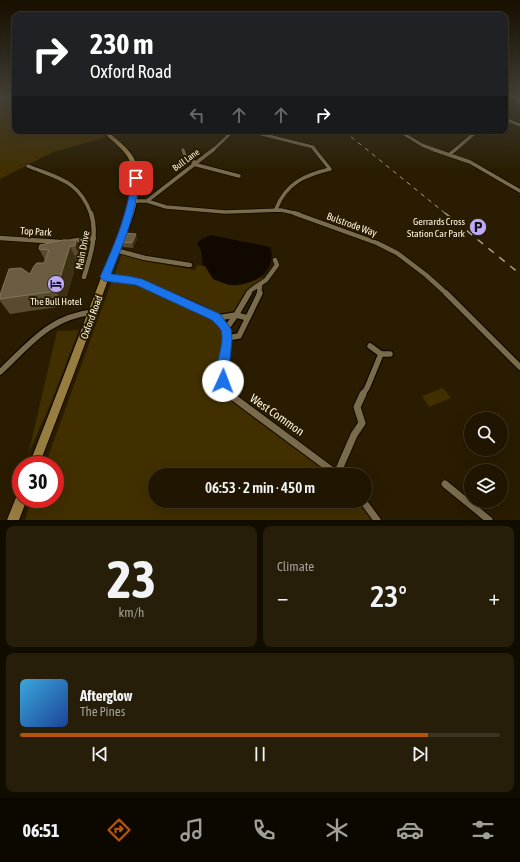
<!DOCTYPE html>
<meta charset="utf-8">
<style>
body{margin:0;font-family:"Asap Condensed",sans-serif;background:#271e0a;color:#f1f3f6;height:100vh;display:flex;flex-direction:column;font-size:15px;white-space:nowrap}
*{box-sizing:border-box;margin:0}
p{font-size:13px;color:#a19f99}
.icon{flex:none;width:22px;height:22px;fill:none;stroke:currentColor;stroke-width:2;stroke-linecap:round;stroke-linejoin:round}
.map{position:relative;height:520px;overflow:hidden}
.drawer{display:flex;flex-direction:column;gap:6px;padding:6px;background:#110c00;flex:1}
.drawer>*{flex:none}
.top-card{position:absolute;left:12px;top:12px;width:496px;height:122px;border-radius:8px;box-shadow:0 4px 16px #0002,0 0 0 1px #3c3422;background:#202124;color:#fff;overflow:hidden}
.buttons{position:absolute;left:464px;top:412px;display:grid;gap:8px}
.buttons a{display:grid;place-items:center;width:44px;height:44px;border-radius:50%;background:#1f1500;box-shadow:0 4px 16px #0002,0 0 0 1px #3c3422;font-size:20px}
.speed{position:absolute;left:12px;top:456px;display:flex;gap:8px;font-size:20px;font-weight:700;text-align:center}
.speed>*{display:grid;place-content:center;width:52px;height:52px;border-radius:50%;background:#1f1500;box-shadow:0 4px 16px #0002,0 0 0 1px #3c3422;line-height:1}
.speed .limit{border:6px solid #d22;background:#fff;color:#111}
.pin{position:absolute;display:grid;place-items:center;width:34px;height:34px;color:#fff;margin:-17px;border-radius:8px;box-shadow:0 2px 6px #0006}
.me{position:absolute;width:44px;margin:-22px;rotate:2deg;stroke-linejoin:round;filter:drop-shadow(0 0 3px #0008)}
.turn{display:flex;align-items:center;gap:14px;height:84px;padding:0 12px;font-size:18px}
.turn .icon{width:52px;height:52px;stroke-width:2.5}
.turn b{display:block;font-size:28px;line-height:34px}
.lanes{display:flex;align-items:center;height:38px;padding:0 12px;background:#0003;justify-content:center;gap:20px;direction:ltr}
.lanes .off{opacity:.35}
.big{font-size:30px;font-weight:600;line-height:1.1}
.drawer .tile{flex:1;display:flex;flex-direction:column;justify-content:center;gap:6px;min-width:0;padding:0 14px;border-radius:8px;background:#271e0a}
.drawer .dial{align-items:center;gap:0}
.dial b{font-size:52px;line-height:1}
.song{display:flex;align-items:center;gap:12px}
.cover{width:48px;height:48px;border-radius:6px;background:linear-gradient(135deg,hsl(200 70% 55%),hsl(220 70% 35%))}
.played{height:4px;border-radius:2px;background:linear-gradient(90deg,#b45309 85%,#3c3422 85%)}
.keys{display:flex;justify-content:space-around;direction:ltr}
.heat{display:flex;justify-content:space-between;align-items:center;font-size:22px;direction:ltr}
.drawer .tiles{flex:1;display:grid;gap:6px;grid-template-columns:1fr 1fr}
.tile:last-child{grid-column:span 2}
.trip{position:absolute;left:148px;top:468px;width:224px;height:40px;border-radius:20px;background:#1f1500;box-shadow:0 4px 16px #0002,0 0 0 1px #3c3422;font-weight:600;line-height:40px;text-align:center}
.tab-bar{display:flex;height:64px;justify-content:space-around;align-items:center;background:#0c0800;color:#a19f99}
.tab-bar .icon{width:28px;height:28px}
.tab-bar .selected{color:#b45309}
.tab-bar b{font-size:18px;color:#f1f3f6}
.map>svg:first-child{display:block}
.green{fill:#412f00}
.water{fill:#110800}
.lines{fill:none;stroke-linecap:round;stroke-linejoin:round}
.minor-far4-casing{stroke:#0f0700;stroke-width:4}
.minor-far3-casing{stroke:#0f0700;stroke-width:5}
.minor-far2-casing{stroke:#0f0700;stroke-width:6}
.minor-far1-casing{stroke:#0f0700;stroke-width:8}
.minor-casing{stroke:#0f0700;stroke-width:9}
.primary-casing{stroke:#0f0700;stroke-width:2}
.minor-far4{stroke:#7a6b4b;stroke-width:3}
.minor-far3{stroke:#7a6b4b;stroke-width:3.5}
.minor-far2{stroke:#7a6b4b;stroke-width:4.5}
.minor-far1{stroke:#7a6b4b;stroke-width:5.5}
.minor{stroke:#7a6b4b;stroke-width:7}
.primary{fill:#987d41;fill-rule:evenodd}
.rail-far1{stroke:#aaa08a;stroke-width:1;stroke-dasharray:4.5 4.5;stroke-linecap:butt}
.rail{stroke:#aaa08a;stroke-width:1.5;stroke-dasharray:7 7;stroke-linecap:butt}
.wall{fill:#584b2e}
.shaded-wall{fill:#3e3013}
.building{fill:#6a5d41;stroke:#81755a}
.route{fill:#1a73e8;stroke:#114b97}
.labels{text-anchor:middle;stroke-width:4;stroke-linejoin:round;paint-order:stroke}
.far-street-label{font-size:9px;fill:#fcf4e2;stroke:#291c00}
.poi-label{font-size:10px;fill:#fcf4e2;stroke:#291c00;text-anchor:end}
.street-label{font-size:10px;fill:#fcf4e2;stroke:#291c00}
.near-street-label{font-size:12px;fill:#fcf4e2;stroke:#291c00}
</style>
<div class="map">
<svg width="520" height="520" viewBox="0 0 520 520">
<rect width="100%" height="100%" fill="#291c00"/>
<path class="green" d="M0 98H15V131H101L107 137 53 152 0 179Z
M122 253 144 261 195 270 197 265 205 266 213 279 256 280 262 277 264 279 249 290 234 312 217 315 142 281 114 276Z
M115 281 138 283 169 296 172 300 180 304 188 305 213 318 221 326 225 339 221 368 228 397 333 475H155V501H359L373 520H25L32 499H55V465H45L111 283Z
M79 330 52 400 28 455 57 331Z
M443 388 451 398 429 407 422 396Z"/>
<path class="water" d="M211 235 270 247C279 271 252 287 231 285 225 284 219 281 213 279L205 266H203L201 250 197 243 202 239Z"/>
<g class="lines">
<defs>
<path id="minor-far4" d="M519 98 518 100 520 102
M505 119 520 125
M249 131 313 147 315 150
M399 131 422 145 435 150
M213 150 233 131
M455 150 477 131"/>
<path id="minor-far3" d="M432 149 470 162 520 191
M183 150 186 158 195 162
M450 154 456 149
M193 164 239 176
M28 166C57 178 79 180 91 214
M133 201H147L166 207 225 212 281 210 299 214
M147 201 214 149
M276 209C286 183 305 175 330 169L314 149"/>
<path id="minor-far2" d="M294 213 377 243 397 253 426 275 447 294
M0 238 60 242
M72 241 94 238
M115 250 145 258 190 265
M84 277C90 257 98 234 91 213
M105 277C132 279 142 283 166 294
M248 294 251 290 266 280 277 265 275 260
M259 294 260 285"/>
<path id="minor-far1" d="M164 293C179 300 212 311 222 323 234 335 220 365 223 381 224 385 227 390 229 395
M446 293 520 367
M217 318 236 315 249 293
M226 329 236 315 248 318
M227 338 239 336 260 293
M381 354H390
M0 372C30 344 49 317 93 312
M362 395 367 388 381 354 370 346"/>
<path id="minor" d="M229 394 338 475
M337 474 354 435 362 423 357 407 363 394
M445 484 489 520
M363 501 377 520"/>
<path id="primary" d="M102 131H107C118 141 134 151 137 167 146 205 120 243 109 277 87 340 63 403 39 465H29C54 402 78 338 102 275 115 241 139 205 132 168 129 151 112 142 102 131Z
M21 493V499H27L19 520H7L17 495Z"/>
</defs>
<use href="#minor-far4" class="minor-far4-casing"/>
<use href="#minor-far3" class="minor-far3-casing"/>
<use href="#minor-far2" class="minor-far2-casing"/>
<use href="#minor-far1" class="minor-far1-casing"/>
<use href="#minor" class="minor-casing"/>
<use href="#primary" class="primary-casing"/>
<use href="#minor-far4" class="minor-far4"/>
<use href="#minor-far3" class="minor-far3"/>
<use href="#minor-far2" class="minor-far2"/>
<use href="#minor-far1" class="minor-far1"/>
<use href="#minor" class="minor"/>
<use href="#primary" class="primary"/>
<path class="rail-far1" d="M344 131 446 214"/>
<path class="rail" d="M445 213 520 274"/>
</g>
<path class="wall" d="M137 239 133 248 123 247 122 242Z
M76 240 83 255 82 261H77L64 306 10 314 0 301V295L44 263 45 260 39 249Z"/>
<path class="shaded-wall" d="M136 234 137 239 133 248 132 243Z
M76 240 83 255 82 261 75 246Z
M70 246 77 261 64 306 56 291Z"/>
<path class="building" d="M125 233 136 234 132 243 122 242Z
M63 240H76L75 246H70L56 291 0 299V295L9 269 21 268 30 274 34 266 37 263H44L49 250 39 249 40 245Z"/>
<linearGradient id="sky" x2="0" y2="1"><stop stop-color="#170f00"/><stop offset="0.57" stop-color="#434037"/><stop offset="1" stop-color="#434037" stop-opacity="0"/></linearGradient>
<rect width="520" height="171" fill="url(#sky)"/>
<path class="route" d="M136 176 139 178C136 215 124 241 111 274L128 276 142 279 220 314 231 329 232 339 229 369V381L227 385 223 387 219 385C211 369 226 345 221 330 219 327 215 323 212 320L136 285 104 281 100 277C115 243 127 216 132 178Z"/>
<defs>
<symbol id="parking-disc" viewBox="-11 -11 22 22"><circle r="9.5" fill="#bda9f5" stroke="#291c00"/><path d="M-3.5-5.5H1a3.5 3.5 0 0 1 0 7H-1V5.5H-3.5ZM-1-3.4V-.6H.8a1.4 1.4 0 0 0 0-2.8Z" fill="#111"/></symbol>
<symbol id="hotel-disc" viewBox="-11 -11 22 22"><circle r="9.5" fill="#bda9f5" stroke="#291c00"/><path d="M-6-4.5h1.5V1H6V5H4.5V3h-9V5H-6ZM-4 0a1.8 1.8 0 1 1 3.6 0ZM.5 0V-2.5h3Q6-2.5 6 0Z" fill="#111"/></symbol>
</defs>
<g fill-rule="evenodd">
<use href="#parking-disc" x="468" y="217" width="20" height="20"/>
<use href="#hotel-disc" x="46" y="274" width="20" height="20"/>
</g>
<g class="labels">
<g class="far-street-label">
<text transform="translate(186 160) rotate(-36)" y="3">Bull Lane</text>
</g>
<g class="poi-label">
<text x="465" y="225">Gerrards Cross<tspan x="465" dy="12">Station Car Park</tspan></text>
<text x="56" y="305" text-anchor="middle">The Bull Hotel</text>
</g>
<g class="street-label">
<text transform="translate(352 224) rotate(20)" y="4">Bulstrode Way</text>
<text transform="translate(36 231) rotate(4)" y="4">Top Park</text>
<text transform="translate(82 250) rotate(-79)" y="4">Main Drive</text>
<text transform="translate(91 317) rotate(-70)" y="4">Oxford Road</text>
</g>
<g class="near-street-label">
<text transform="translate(277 415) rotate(35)" y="4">West Common</text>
</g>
</g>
</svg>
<div class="buttons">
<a><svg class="icon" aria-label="search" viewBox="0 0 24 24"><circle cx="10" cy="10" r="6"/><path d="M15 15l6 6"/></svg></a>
<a><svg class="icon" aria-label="layers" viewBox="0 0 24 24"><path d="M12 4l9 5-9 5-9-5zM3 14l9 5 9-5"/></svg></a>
</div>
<div class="speed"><div class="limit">30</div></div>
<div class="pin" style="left:136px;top:178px;background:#d93025"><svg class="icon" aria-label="arrive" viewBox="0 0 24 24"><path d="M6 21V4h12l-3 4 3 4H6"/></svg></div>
<svg class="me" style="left:223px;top:381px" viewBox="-20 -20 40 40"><circle r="19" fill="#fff"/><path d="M0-13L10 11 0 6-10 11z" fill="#1a73e8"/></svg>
<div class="trip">06:53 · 2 min · 450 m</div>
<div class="top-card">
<div class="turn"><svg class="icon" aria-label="right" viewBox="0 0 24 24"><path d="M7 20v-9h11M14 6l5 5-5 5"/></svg><div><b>230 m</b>Oxford Road</div></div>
<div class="lanes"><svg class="icon off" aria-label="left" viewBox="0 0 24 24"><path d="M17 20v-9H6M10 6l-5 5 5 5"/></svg><svg class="icon off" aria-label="ahead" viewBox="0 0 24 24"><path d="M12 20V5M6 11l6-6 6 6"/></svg><svg class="icon off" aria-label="ahead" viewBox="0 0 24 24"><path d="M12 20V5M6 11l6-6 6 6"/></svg><svg class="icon" aria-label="right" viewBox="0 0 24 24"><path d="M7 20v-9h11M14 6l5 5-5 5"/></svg></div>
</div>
</div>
<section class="drawer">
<div class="tiles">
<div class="tile dial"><b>23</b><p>km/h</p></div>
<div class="tile"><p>Climate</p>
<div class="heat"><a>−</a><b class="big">23°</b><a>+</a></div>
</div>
<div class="tile">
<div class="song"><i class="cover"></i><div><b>Afterglow</b><p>The Pines</p></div></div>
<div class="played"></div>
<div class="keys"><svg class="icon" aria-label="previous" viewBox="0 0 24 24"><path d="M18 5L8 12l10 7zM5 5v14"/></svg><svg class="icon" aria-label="pause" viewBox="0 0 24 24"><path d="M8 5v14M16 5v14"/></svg><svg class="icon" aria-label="next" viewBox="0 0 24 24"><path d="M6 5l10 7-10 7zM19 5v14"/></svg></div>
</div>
</div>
</section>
<nav class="tab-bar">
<b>06:51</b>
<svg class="icon selected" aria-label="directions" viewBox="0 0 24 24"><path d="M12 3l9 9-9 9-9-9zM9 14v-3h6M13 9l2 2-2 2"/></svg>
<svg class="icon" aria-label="music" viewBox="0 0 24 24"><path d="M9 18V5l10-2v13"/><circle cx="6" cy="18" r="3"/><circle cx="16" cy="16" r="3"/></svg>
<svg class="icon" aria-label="phone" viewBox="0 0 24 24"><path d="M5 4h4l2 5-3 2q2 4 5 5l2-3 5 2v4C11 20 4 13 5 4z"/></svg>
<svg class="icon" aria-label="climate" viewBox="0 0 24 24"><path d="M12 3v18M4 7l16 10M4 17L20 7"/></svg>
<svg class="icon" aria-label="car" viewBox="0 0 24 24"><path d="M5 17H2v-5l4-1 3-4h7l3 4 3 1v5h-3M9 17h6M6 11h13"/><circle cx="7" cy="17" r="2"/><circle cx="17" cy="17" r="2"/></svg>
<svg class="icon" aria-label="filters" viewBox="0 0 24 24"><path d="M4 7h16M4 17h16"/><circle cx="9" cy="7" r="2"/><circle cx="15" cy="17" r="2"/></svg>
</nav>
